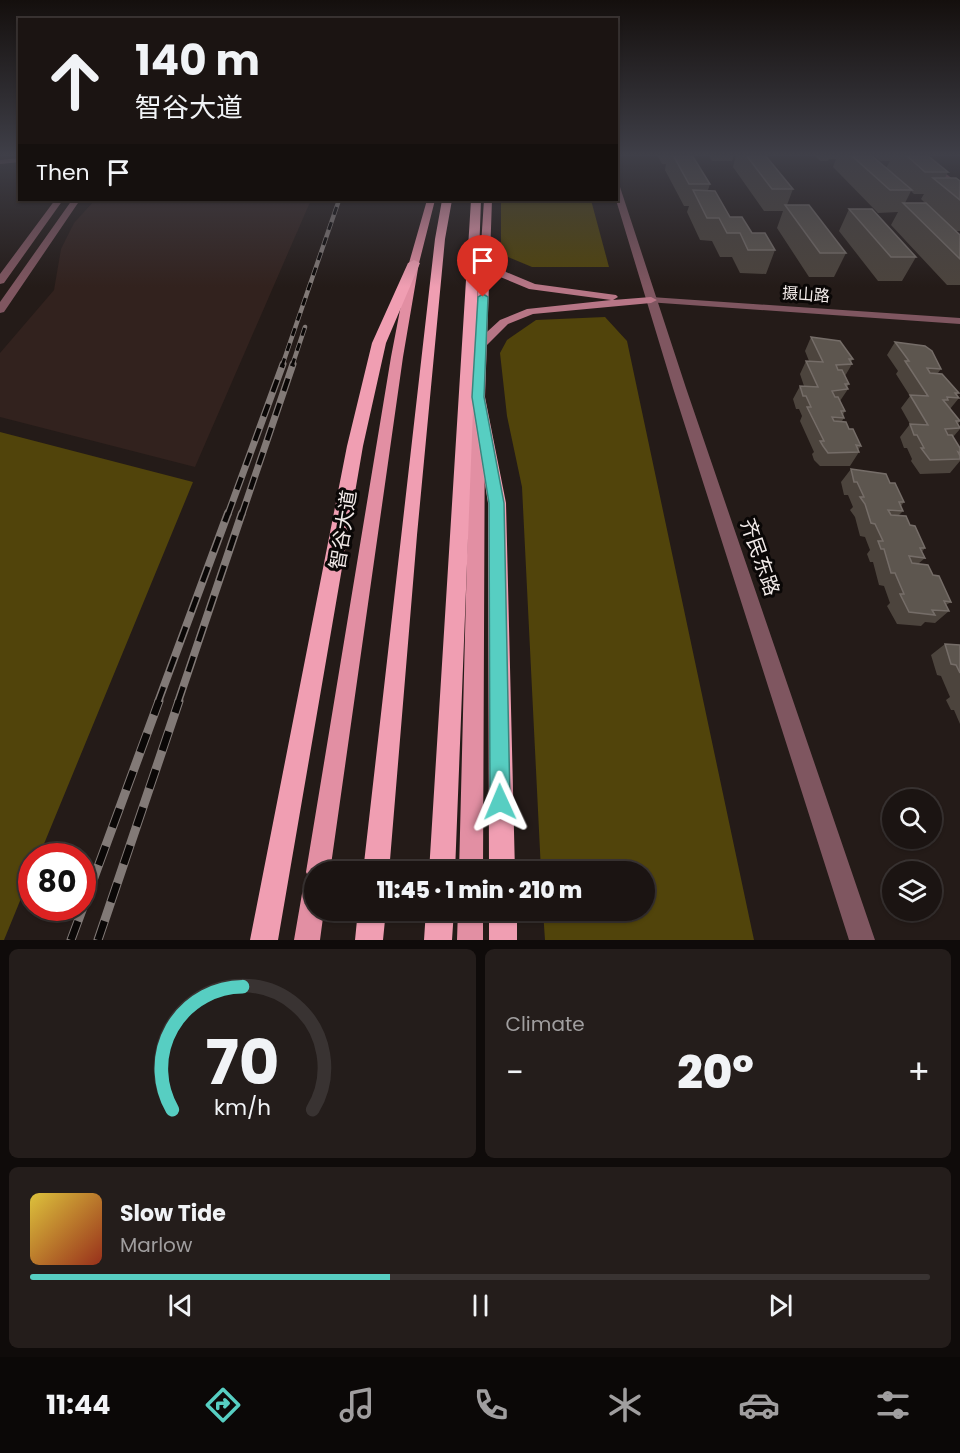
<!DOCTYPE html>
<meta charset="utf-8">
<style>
body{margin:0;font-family:Poppins,"Noto Sans SC",sans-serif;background:#241d1b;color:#f1f3f6;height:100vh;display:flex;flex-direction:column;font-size:22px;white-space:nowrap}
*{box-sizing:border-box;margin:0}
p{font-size:20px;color:#a09e9f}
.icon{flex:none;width:33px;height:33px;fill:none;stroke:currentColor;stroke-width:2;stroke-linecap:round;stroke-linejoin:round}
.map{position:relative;height:940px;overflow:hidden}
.details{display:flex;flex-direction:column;gap:9px;padding:9px;background:#0f0b0a;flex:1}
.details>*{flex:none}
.guide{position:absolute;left:18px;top:18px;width:600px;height:183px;border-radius:0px;box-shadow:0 2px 4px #0004,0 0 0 2px #393332;background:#1b1412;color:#f1f3f6;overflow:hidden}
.controls{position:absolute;left:882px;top:789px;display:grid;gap:12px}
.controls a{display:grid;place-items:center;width:60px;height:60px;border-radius:50%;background:#1b1412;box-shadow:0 2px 4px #0004,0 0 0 2px #393332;font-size:30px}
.speed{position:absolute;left:18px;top:843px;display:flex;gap:12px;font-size:30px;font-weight:700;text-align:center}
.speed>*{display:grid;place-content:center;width:78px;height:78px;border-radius:50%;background:#1b1412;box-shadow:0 2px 4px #0004,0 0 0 2px #393332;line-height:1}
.speed .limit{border:9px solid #d22;background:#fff;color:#111}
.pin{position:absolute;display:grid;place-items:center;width:51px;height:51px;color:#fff;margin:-62px -26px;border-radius:50% 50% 50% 0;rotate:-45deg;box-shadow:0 0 6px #0007}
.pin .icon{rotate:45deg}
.me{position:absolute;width:66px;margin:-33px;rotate:359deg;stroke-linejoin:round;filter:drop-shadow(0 0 4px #0008)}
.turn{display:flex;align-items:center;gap:21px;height:126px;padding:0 18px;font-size:27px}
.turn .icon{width:78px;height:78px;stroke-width:2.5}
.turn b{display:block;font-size:42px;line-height:51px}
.then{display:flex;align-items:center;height:57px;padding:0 18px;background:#0003;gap:12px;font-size:22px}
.big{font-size:45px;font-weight:800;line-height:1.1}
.details .widget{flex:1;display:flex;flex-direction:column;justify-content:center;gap:9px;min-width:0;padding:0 21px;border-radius:9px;background:#241d1b}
.details .dial{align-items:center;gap:0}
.dial svg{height:156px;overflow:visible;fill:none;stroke:#393332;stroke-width:7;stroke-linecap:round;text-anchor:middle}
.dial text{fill:#f1f3f6;stroke:none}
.song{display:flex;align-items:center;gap:18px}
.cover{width:72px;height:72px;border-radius:9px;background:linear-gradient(135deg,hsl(50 70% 55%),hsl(10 70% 35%))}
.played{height:6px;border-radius:3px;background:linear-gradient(90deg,#57cec2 40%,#393332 40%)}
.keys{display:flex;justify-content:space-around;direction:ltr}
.heat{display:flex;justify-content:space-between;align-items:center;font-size:33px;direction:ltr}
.details .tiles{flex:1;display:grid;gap:9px;grid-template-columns:1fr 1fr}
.widget:last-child{grid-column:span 2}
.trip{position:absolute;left:304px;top:861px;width:351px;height:60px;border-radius:30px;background:#1b1412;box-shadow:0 2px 4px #0004,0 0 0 2px #393332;font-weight:800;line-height:60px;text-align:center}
.dock{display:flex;height:96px;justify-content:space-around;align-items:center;background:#0b0807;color:#a09e9f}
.dock .icon{width:42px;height:42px}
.dock .active{color:#57cec2}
.dock b{font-size:27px;color:#f1f3f6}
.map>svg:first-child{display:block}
.built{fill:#32221e}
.forest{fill:#51440b}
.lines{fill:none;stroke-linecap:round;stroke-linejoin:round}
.minor{fill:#7f5660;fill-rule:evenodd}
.tertiary{fill:#7f5660;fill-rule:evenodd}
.secondary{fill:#b77686;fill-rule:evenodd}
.primary{fill:#e28fa3;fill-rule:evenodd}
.trunk{fill:#f09eb2;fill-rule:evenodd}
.rail-far3-casing{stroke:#827a77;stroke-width:4.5}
.rail-far2-casing{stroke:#827a77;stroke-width:7}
.rail-far1-casing{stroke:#827a77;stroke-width:8}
.rail-casing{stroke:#827a77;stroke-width:9}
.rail-far3{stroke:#0a0706;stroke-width:3;stroke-dasharray:8;stroke-linecap:butt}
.rail-far2{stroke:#0a0706;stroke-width:4.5;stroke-dasharray:13;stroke-linecap:butt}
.rail-far1{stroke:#0a0706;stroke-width:5;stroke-dasharray:16;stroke-linecap:butt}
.rail{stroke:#0a0706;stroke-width:7;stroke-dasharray:20;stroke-linecap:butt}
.wall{fill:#4c443d;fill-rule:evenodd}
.building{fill:#5d564f;stroke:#756d68;stroke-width:1.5}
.route{fill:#57cec2;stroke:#39867e;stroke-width:1.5}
.labels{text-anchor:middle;stroke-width:6;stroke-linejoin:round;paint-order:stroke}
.far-street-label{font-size:16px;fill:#f2ebe9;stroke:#0a0706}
.street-label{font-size:20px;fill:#f2ebe9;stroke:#0a0706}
</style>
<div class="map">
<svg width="960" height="940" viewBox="0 0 960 940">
<rect width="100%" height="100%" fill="#241b18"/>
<path class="built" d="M95 200H311L195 467 0 417V353L54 290 61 249 74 223Z"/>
<path class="forest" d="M501 200H591L609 267H532L501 254Z
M605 317 627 341 754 940H545L543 911 645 910V872L541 871 522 487 507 416 500 353 507 340 536 320Z
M0 432 193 482 39 856H32L31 874 4 940H0Z"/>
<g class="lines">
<path class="minor" d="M914 155H923L960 185V192Z
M20 158V162L0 164V160Z
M55 200H63L4 283 0 284V274Z
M72 200H80L4 312 0 313V302Z
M651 297 960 318V324L647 302 645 300Z"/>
<path class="tertiary" d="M616 185 620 187 686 388 875 940H849L673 388 616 200Z"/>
<path class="secondary" d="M483 247H491L506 272 535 284 616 295 618 297 613 300 651 297 657 300 651 303 533 314 508 324 484 348H476V342L500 320 527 309 611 300 529 289 498 276 482 249Z"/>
<path class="primary" d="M427 200H435L419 263 403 357 330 872H315V910H324L320 940H294L303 888 309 878 306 872 391 357 409 263Z
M484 200H492L485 397 483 872H459L471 397Z
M458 910H483V940H457Z"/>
<path class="trunk" d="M442 200H452L445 239 417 535 389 872H363L435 239Z
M471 200H481L474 393 483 394 485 397 506 503 515 872H489L488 503 473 410 455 872H429Z
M414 260 420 263 386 343 363 446 278 940H250L347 446 372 343 408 263Z
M358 910H386L383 940H355Z
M426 910H454L452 940H424Z
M489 910H517V940H489Z"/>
<defs>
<path id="rail-far3" d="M282 366 339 200
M292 366 305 327"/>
<path id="rail-far2" d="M228 514 283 364
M242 514 293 364"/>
<path id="rail-far1" d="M158 702 228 513
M178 702 242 513"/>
<path id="rail" d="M71 940 159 701
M98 940 179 701"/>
</defs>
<use href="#rail-far3" class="rail-far3-casing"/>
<use href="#rail-far2" class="rail-far2-casing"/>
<use href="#rail-far1" class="rail-far1-casing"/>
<use href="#rail" class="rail-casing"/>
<use href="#rail-far3" class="rail-far3"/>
<use href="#rail-far2" class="rail-far2"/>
<use href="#rail-far1" class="rail-far1"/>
<use href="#rail" class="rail"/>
</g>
<path class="wall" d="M657 155H692L710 184 708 190 730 217 775 250 766 274 740 273 732 257H720L712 241 700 240 687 212 689 206H684L665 170 666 164H662Z
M708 155H734L732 161H712Z
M736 155H765L793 189 787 205 846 253 834 277H809L777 228 783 211H764L733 167Z
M815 155H871L886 168 890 161H880L873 155H927L948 172 945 178 960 181V231H956L960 235V285H947L891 225 898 212 878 213 833 167 836 159H829L828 161H820ZM911 191 914 194H924L921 199 925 203H905Z
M849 209 916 257 902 281H878L839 231Z
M811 337 853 359 851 362 852 364 845 376 849 384 847 387 848 389 840 401 845 411 843 415 844 418 842 421 849 429 861 446 858 450 859 452 850 466H820L814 460 812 454 814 452 800 421 802 416 799 409H796L793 399 800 386H804L800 374 806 361H809L805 351Z
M895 342 941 369 938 373 959 393 957 395 959 398 950 409 960 421 958 424 960 427V429L953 437 960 448V461L950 473 920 474 911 461 912 459 907 448H904L900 437 910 424 901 408 910 396 896 374 898 371 887 355Z
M851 469 890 483 904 502 901 506 903 511 898 516 910 525 925 548 922 552 925 558 918 564 933 575 951 602 946 605 949 611 935 623 925 622 921 626 897 624 887 606 890 603 884 586 879 585 873 562H870L867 554 870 550 865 537 860 536 855 517 850 510 853 507 848 495H844L841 482Z
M945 644 960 645V724L954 710H951L946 700 950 697 941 676 937 675 931 655Z"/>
<path class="building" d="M673 155H692L710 184H689Z
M746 155H765L793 189H772Z
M851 155H871L912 190H890Z
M906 155H927L948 172H925Z
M933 178H956L960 181V200Z
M693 190 715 191 730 217H742L752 233H765L775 250H748L740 233H727L719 218H707Z
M903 203H926L960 235V259Z
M785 205H809L846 253H820Z
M849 209H872L916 257H891Z
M811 337 840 341 853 359H849L852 364 836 365 838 370H842L849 384H845L848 389 832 391 835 397H838L845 411H841L844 418 832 417 834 421 846 422 849 429H853L861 446 856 445 859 452 828 453 823 446 820 441H824L807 407H811L806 396H803L800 386 818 387 806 361 823 362Z
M895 342 925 346 932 351 941 369 927 368 930 373 942 374 959 393H955L959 398 947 397 948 400H943L960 421H956L960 428 945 429 948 435H952L960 448V453L958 452 960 456V459L930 460 921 448H924L917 435H914L910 424 928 425 910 395 928 396 905 361H909Z
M851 469 886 474 890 483H895L904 502H899L903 511 888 510 891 515 906 516 910 525 915 526 925 548H920L925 558 909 556 912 563 928 565 933 575 939 576 951 602 944 601 949 611 932 610 935 615 909 612 900 594H904L895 573H891L884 549H881L878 541H883L875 524 871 523 865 504 860 497H864L857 482H854Z
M945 644 960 645V673L956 665 951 664Z"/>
<linearGradient id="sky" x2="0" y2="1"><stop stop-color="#140f0d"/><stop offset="0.54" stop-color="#3f3f48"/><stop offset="1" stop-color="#3f3f48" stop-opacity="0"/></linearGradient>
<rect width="960" height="287" fill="url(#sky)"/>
<path class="route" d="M483 294 488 297 484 397 504 503 510 802 507 810 500 813 493 810 490 802 489 503 472 397 478 297Z"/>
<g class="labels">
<g class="far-street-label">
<text transform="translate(806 294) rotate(4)" y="6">摄山路</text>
</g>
<g class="street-label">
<text transform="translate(343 530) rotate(-81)" y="7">智谷大道</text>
<text transform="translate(760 557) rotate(71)" y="7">齐民东路</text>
</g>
</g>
</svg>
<div class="controls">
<a><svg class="icon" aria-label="search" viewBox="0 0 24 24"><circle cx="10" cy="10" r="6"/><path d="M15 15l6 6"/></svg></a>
<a><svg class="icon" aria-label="layers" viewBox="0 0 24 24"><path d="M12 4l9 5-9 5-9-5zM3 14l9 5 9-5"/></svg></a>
</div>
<div class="speed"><div class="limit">80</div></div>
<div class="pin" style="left:483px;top:297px;background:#d93025"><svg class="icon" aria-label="arrive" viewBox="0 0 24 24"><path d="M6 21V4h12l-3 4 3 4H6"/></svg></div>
<svg class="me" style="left:500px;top:802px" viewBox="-20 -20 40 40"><path d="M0-17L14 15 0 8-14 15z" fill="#57cec2" stroke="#fff" stroke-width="4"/></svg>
<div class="trip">11:45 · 1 min · 210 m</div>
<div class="guide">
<div class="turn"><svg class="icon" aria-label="ahead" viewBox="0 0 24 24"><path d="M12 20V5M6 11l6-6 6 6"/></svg><div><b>140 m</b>智谷大道</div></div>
<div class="then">Then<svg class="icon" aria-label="arrive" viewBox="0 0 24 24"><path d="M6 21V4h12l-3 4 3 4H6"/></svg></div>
</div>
</div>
<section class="details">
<div class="tiles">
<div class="widget dial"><svg viewBox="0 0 100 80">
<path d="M14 69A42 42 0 1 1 86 69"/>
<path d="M14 69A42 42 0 0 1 50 6" stroke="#57cec2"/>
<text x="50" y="56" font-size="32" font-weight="700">70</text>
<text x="50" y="72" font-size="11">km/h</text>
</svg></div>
<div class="widget"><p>Climate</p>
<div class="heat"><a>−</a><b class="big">20°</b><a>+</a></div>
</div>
<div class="widget">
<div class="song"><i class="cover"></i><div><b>Slow Tide</b><p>Marlow</p></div></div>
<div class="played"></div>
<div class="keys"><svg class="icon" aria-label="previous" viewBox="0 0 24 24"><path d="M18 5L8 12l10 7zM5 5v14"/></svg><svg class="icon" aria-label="pause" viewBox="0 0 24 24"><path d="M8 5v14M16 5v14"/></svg><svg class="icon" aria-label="next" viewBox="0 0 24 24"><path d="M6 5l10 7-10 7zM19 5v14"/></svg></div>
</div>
</div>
</section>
<nav class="dock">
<b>11:44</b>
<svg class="icon active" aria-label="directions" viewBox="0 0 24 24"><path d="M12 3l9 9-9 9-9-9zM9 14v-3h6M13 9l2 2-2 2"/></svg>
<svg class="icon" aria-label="music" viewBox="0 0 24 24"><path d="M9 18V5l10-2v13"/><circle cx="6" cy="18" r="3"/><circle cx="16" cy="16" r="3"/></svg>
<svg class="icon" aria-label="phone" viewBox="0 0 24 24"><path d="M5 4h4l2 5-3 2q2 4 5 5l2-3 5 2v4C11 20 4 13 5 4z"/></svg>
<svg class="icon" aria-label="climate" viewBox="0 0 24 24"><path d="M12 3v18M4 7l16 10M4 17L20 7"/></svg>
<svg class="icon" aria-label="car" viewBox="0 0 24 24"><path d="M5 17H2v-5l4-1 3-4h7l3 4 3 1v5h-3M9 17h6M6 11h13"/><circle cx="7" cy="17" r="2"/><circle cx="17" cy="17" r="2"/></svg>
<svg class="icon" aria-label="filters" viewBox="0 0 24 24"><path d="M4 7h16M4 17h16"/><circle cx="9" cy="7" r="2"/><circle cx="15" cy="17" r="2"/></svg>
</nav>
